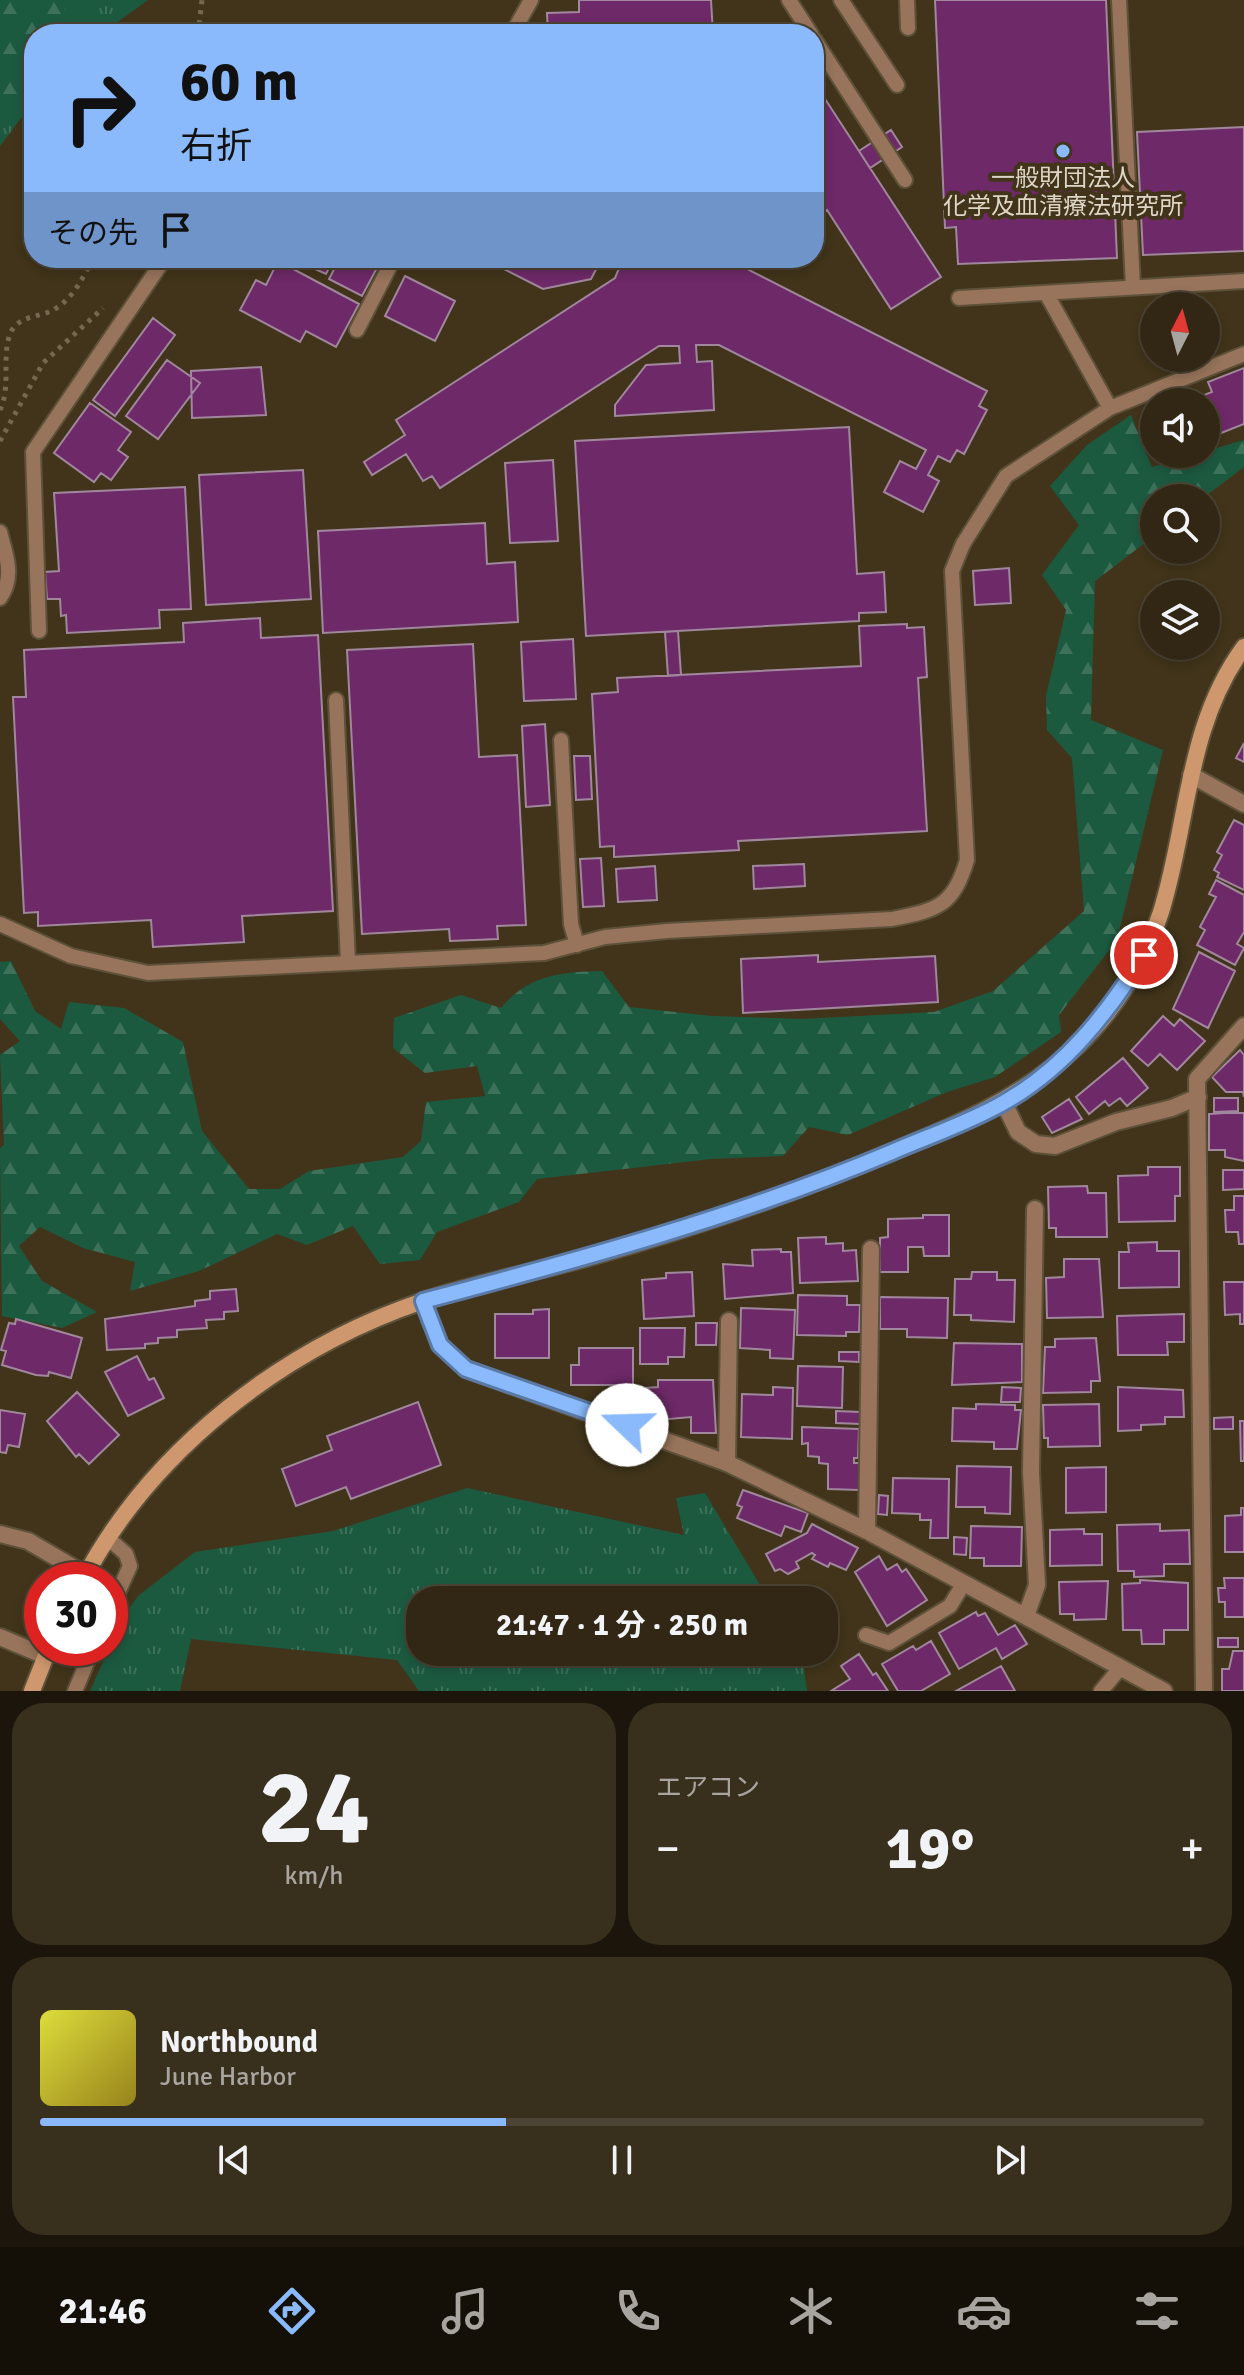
<!DOCTYPE html>
<html lang="ja">
<meta charset="utf-8">
<style>
body{margin:0;font-family:Signika,"Noto Sans JP",sans-serif;background:#392f1d;color:#f1f3f6;height:100vh;display:flex;flex-direction:column;font-size:30px;white-space:nowrap}
*{box-sizing:border-box;margin:0}
p{font-size:26px;color:#a8a5a0}
.icon{flex:none;width:44px;height:44px;fill:none;stroke:currentColor;stroke-width:2;stroke-linecap:round;stroke-linejoin:round}
.map{position:relative;height:1691px;overflow:hidden}
.side{display:flex;flex-direction:column;gap:12px;padding:12px;background:#1b150b;flex:1}
.side>*{flex:none}
.top-card{position:absolute;left:24px;top:24px;width:800px;height:244px;border-radius:32px;box-shadow:0 4px 12px #0003,0 0 0 2px #4c4434;background:#8abafc;color:#111;overflow:hidden}
.needle{width:52px;rotate:6deg}
.controls{position:absolute;left:1140px;top:292px;display:grid;gap:16px}
.controls a{display:grid;place-items:center;width:80px;height:80px;border-radius:50%;background:#312714;box-shadow:0 4px 12px #0003,0 0 0 2px #4c4434;font-size:40px}
.speed{position:absolute;left:24px;top:1562px;display:flex;gap:16px;font-size:40px;font-weight:700;text-align:center}
.speed>*{display:grid;place-content:center;width:104px;height:104px;border-radius:50%;background:#312714;box-shadow:0 4px 12px #0003,0 0 0 2px #4c4434;line-height:1}
.speed .limit{border:12px solid #d22;background:#fff;color:#111}
.pin{position:absolute;display:grid;place-items:center;width:68px;height:68px;color:#fff;margin:-34px;border:4px solid #fff;border-radius:50%;box-shadow:0 2px 8px #0007}
.me{position:absolute;width:88px;margin:-44px;rotate:291deg;stroke-linejoin:round;filter:drop-shadow(0 0 6px #0008)}
.turn{display:flex;align-items:center;gap:28px;height:168px;padding:0 24px;font-size:36px}
.turn .icon{width:104px;height:104px;stroke-width:2.5}
.turn b{display:block;font-size:56px;line-height:68px}
.then{display:flex;align-items:center;height:76px;padding:0 24px;background:#0003;gap:16px;font-size:30px}
.big{font-size:60px;font-weight:700;line-height:1.1}
.side .card{flex:1;display:flex;flex-direction:column;justify-content:center;gap:12px;min-width:0;padding:0 28px;border-radius:32px;background:#392f1d}
.side .dial{align-items:center;gap:0}
.dial b{font-size:104px;line-height:1}
.song{display:flex;align-items:center;gap:24px}
.cover{width:96px;height:96px;border-radius:12px;background:linear-gradient(135deg,hsl(60 70% 55%),hsl(50 70% 35%))}
.played{height:8px;border-radius:4px;background:linear-gradient(90deg,#8abafc 40%,#4c4434 40%)}
.keys{display:flex;justify-content:space-around;direction:ltr}
.heat{display:flex;justify-content:space-between;align-items:center;font-size:44px;direction:ltr}
.side .tiles{flex:1;display:grid;gap:12px;grid-template-columns:1fr 1fr}
.card:last-child{grid-column:span 2}
.trip{position:absolute;left:406px;top:1586px;width:432px;height:80px;border-radius:32px;background:#312714;box-shadow:0 4px 12px #0003,0 0 0 2px #4c4434;font-weight:700;line-height:80px;text-align:center}
.tabs{display:flex;height:128px;justify-content:space-around;align-items:center;background:#141008;color:#a8a5a0}
.tabs .icon{width:56px;height:56px}
.tabs .current{color:#8abafc}
.tabs b{font-size:36px;color:#f1f3f6}
.map>svg:first-child{display:block}
.grass{fill:url(#grass-tufts)}
.forest{fill:url(#forest-firs)}
.building{fill:#6e2968;stroke:#a1879d;stroke-width:2}
.lines{fill:none;stroke-linecap:round;stroke-linejoin:round}
.lane-casing{stroke:#5d5139;stroke-width:18}
.street-casing{stroke:#5d5139;stroke-width:20}
.secondary-casing{stroke:#5d5139;stroke-width:20}
.path{stroke:#746852;stroke-width:5;stroke-dasharray:4 6;stroke-linecap:butt}
.lane{stroke:#97745b;stroke-width:14}
.street{stroke:#97745b;stroke-width:16}
.secondary{stroke:#ce976e;stroke-width:16}
.route-casing{stroke:#5a79a4;stroke-width:20}
.route{stroke:#8abafc;stroke-width:14}
.poi-dot{fill:#8abafc;stroke:#41341a;stroke-width:3}
.labels{text-anchor:middle;stroke-width:8;stroke-linejoin:round;paint-order:stroke}
.poi-label{font-size:24px;fill:#ded6c7;stroke:#41341a}
</style>
<div class="map">
<svg width="1244" height="1691" viewBox="0 0 1244 1691">
<defs>
<pattern id="grass-tufts" width="24" height="20" patternUnits="userSpaceOnUse" patternTransform="scale(2)"><rect width="24" height="20" fill="#1c5a40"/><path d="M3 7l-1-3M5 7V3M7 7l1-3M15 17l-1-3M17 17v-4M19 17l1-3" fill="none" stroke="#3d715a"/></pattern>
<pattern id="forest-firs" width="22" height="20" patternUnits="userSpaceOnUse" patternTransform="scale(2)"><rect width="22" height="20" fill="#1c5a40"/><path d="M5 1l3.5 6h-7zM16 11l3.5 6h-7z" fill="#3d715a"/></pattern>
</defs>
<rect width="100%" height="100%" fill="#41341a"/>
<path class="grass" d="M0 0H148L101 34H34V101L0 146Z
M467 1488 684 1535 676 1498 705 1493 769 1600H420V1652H802L807 1691H419L397 1660 191 1639 180 1691H90L122 1619 138 1596 195 1552 333 1531Z"/>
<path class="forest" d="M0 0H60L76 31 74 34H34V81L0 121Z
M1131 415 1152 467 1244 440V467L1203 498H1154V536L1095 581 1091 720 1163 750 1117 940 1059 1015 1061 1032 995 1077 947 1092 848 1135 809 1127 783 1156 711 1159 537 1179 519 1202 437 1232 420 1260 380 1264 353 1226 307 1245 277 1234 199 1271 130 1291 135 1262 83 1248 40 1227 19 1246 42 1281 97 1312 62 1328 2 1316 0 1148 4 1145 0 1055 20 1041 0 1019V962L11 961 35 1011 61 1029 69 1002 124 1008 183 1042 202 1131 249 1189H280L309 1171 403 1157 421 1141 426 1102 485 1096 477 1066 425 1073 393 1048 394 1018 461 995 501 1008C528 975 561 972 602 971L629 1007 712 1016 803 1019 934 1012 993 991 1084 911 1072 758 1047 730 1046 696 1066 610 1042 575 1079 525 1050 486 1087 445Z"/>
<path class="building" d="M579 0H711L713 34H548L547 13 579 12Z
M935 0H1106L1117 258 958 264 956 227 945 228Z
M814 82 941 277 891 309 827 210 814 219Z
M1244 127V251L1143 255 1137 132Z
M891 130 902 147 870 168 859 151Z
M321 258H334L326 274 315 269Z
M340 258H364L378 266 362 296 329 279Z
M482 258H602L591 279 543 289Z
M616 258H753L741 266 987 391 979 406 987 410 964 454 957 450 950 462 938 456 928 475 939 481 923 512 884 492 900 461 916 469 926 450 719 345H696L697 362 712 361 714 410 615 416V405L646 365 680 363 679 346H659L440 488 432 476 423 481 406 454 372 475 364 462 405 435 396 420 615 278 622 261Z
M278 261 359 304 336 347 306 331 300 342 240 310 256 280 266 285Z
M405 276 455 301 435 341 385 316Z
M153 318 175 335 115 416 93 400Z
M167 360 200 383 158 439 126 416Z
M261 367 266 415 192 418 191 371Z
M1244 368V424L1206 439V402H1186L1212 392 1208 382Z
M90 403 131 432 118 450 128 457 111 480 101 473 94 482 54 453Z
M849 427 857 574 884 572 886 612 859 613V621L586 636 575 441Z
M553 460 558 541 510 543 505 463Z
M303 470 311 599 206 605 199 475Z
M185 487 191 609 159 610 160 628 67 633 66 615 61 616 60 599H47L45 572 59 571 54 493Z
M485 523 487 564 515 562 518 622 323 633 318 531Z
M1009 568 1011 603 975 605 973 571Z
M260 618 261 638 318 635 333 911 242 916 244 942 153 947 151 920 38 926V912L24 913 13 697H26L24 650 184 642 183 623Z
M907 624V628L924 627 927 677 918 678 927 831 738 841 739 850 614 857V846L600 847 592 694 618 692 617 678 861 666 859 626Z
M678 631 681 675 668 676 665 632Z
M573 639 576 699 524 701 521 642Z
M473 644 479 757 517 755 526 925 497 926 498 939 450 941 449 929 362 934 347 650Z
M545 724 550 805 526 807 522 726Z
M1244 743V762L1236 758Z
M574 756H590L592 799 576 800Z
M1234 820 1244 825V890L1217 877 1219 873 1214 870 1222 855 1217 852Z
M601 858 604 906 583 907 580 859Z
M804 864 805 886 754 889 753 866Z
M655 866 657 900 618 902 616 869Z
M1216 880 1244 895V932L1237 944 1244 948 1235 965 1197 945 1205 930 1200 927 1216 897 1209 894Z
M1199 952 1235 971 1208 1028 1173 1009Z
M818 955V962L935 956 938 1002 743 1013 741 959Z
M1163 1016 1174 1026 1180 1019 1205 1041 1177 1070 1160 1054 1148 1066 1131 1051Z
M1240 1050 1244 1055V1097L1243 1092H1226L1212 1077Z
M1123 1058 1148 1088 1127 1106 1120 1098 1109 1106 1105 1101 1089 1114 1076 1097Z
M1214 1098H1238V1111L1214 1112Z
M1069 1099 1082 1119 1052 1133 1042 1117Z
M1225 1113H1244V1161L1225 1157V1150H1209V1114Z
M1148 1167H1180V1196H1175V1221L1119 1222 1118 1176 1148 1175Z
M1223 1170H1244V1189L1223 1190Z
M1087 1186 1088 1193H1106L1107 1237H1056V1228H1049L1048 1187Z
M1234 1196H1244V1244H1239L1238 1232H1226L1225 1210H1234Z
M923 1215H949V1256H924L923 1247H908V1272H880V1238L888 1237V1219L923 1218Z
M826 1237V1244L843 1243V1251L856 1250 858 1281 800 1283 798 1238Z
M1157 1242V1251H1179V1287L1119 1288V1252H1129L1128 1243Z
M781 1249V1252H791L793 1293 725 1299 723 1264 753 1266 752 1250Z
M1064 1259H1099L1103 1317 1047 1318 1046 1278 1064 1277Z
M692 1272 694 1316 644 1319 642 1280 666 1278V1273Z
M972 1272H997V1280H1015L1014 1322 971 1320V1315H954L955 1279H971Z
M1224 1282H1244V1324H1240V1314L1225 1315Z
M236 1289 238 1311 224 1312V1319L206 1320 207 1328 177 1330V1337L158 1338V1343L145 1344V1348L107 1350 105 1319 195 1306V1301L210 1299V1291Z
M798 1295 847 1296V1305H860L859 1332H846V1336L797 1335Z
M880 1297 948 1298 947 1338 907 1337V1329H880Z
M741 1308 795 1310 793 1359 770 1358V1350L740 1348Z
M549 1309V1358H495V1314H533V1310Z
M1184 1314V1342H1167L1168 1355H1118L1117 1316Z
M16 1319 82 1338 71 1378 49 1372 48 1376 36 1375 2 1365 6 1351 1 1350 9 1323 15 1324Z
M696 1323H717L716 1345H696Z
M640 1328H685L684 1357H668V1364H640Z
M1096 1338 1100 1381H1091V1392L1043 1393 1045 1347H1055V1339Z
M954 1343 1022 1344V1382L952 1385Z
M579 1348H633V1385H571V1365H579Z
M839 1352H859V1362L839 1361Z
M137 1356 149 1380 154 1378 164 1398 128 1416 105 1372Z
M798 1366 843 1367 842 1408 797 1406Z
M658 1380H713L716 1433H691V1417L658 1420V1410L646 1409V1388L658 1387Z
M773 1387 793 1388 792 1439 741 1437 742 1394 773 1395Z
M1002 1387 1021 1388 1020 1402H1001Z
M1118 1387 1183 1390 1184 1417H1165V1424L1141 1425V1430L1118 1431Z
M77 1392 119 1435 89 1464 79 1454 76 1457 47 1421Z
M418 1402 441 1465 351 1499 346 1487 296 1506 282 1469 332 1450 327 1436Z
M976 1404 1015 1405V1410H1021L1017 1449H994V1442L952 1441 953 1408 976 1409Z
M1099 1404 1100 1446 1048 1447V1438H1044L1043 1405Z
M0 1410 25 1414 19 1447 8 1445 6 1453 0 1452Z
M836 1411 860 1412V1424L836 1423Z
M1233 1417V1429H1214V1418Z
M1240 1421H1244V1461H1241Z
M802 1427 859 1429 858 1458H854V1463H860L859 1490 828 1489V1464L819 1463V1457L808 1456V1443L802 1444Z
M957 1466 1011 1467 1010 1514 985 1513V1507H956Z
M1106 1467V1512L1066 1513V1468Z
M893 1478 949 1479 948 1538H930L931 1520H920V1514L892 1513Z
M743 1490 808 1513 801 1532 785 1526 781 1536 737 1518 742 1507 737 1505Z
M879 1495 888 1496 887 1515 878 1514Z
M1241 1508H1244V1552H1225V1516L1241 1515Z
M812 1524 858 1548 846 1570 830 1563 828 1567 812 1559 815 1555 812 1553 796 1562 799 1568 788 1574 780 1569 775 1571 766 1554 807 1533Z
M1160 1524V1531L1189 1530 1190 1564H1164V1576L1134 1577V1571H1118L1117 1525Z
M971 1526 1022 1527 1021 1566H984V1558H970Z
M1084 1529V1534H1102V1565L1050 1566V1530Z
M954 1537 967 1538 966 1555 954 1554Z
M879 1556 887 1570 897 1564 902 1572 906 1569 927 1600 887 1626 855 1572Z
M1224 1578H1244V1617H1225V1602H1219L1218 1588H1225Z
M1140 1580 1188 1583V1630H1164V1644H1142L1141 1630H1123L1122 1584 1140 1583Z
M1108 1581 1106 1619 1074 1620V1614H1060L1059 1582Z
M976 1612 978 1616 985 1613 998 1635 1015 1625 1027 1644 1002 1659 996 1648 959 1669 939 1633Z
M1218 1638H1238V1647H1218Z
M931 1641 950 1674 921 1691H898L882 1664 913 1646 916 1650Z
M1233 1651H1244V1691H1222V1669H1229Z
M859 1654 873 1675 876 1673 888 1691H831L850 1679 841 1666Z
M1001 1666 1015 1691H956Z"/>
<g class="lines">
<defs>
<path id="lane" d="M789 0 811 34
M841 0 897 85
M907 0 908 28
M1119 0 1133 287
M512 34 531 0
M814 39 905 180
M1046 293 1110 408
M959 298 1244 281
M357 330 394 258
M0 532C6 555 15 577 0 598
M39 631 33 452 165 258
M336 700 348 962
M561 740 571 924 577 945
M0 924 71 956 148 973 544 953 605 937 667 931 892 919C938 910 953 906 967 860L952 571 963 544 1006 476 1110 408 1244 354
M108 1538 126 1554 130 1566 110 1610
M866 1635 889 1643 950 1606 964 1583
M75 1691 93 1648
M1101 1691 1121 1667"/>
<path id="street" d="M1191 775 1244 804
M1004 1103 1018 1132 1036 1144 1055 1146 1116 1122 1172 1108 1198 1097
M423 1301 440 1345 466 1369 727 1463 867 1531 1164 1691
M727 1463 729 1321
M867 1531 871 1249
M0 1534 28 1541 86 1575
M1026 1616 1037 1585 1031 1472 1035 1209
M0 1637 45 1656
M1204 1691 1197 1079 1244 1026"/>
<path id="secondary" d="M83 1580C152 1449 284 1348 423 1301 476 1283 532 1273 586 1258 689 1229 790 1195 889 1153 957 1125 1022 1098 1076 1047 1114 1012 1145 961 1161 912 1189 822 1186 726 1244 647
M32 1691 49 1648"/>
</defs>
<use href="#lane" class="lane-casing"/>
<use href="#street" class="street-casing"/>
<use href="#secondary" class="secondary-casing"/>
<path class="path" d="M198 34 202 0
M0 410C12 385 0 352 12 330 21 316 38 317 51 311 72 301 83 278 93 258
M0 441 43 363 103 308"/>
<use href="#lane" class="lane"/>
<use href="#street" class="street"/>
<use href="#secondary" class="secondary"/>
</g>
<g class="lines">
<defs>
<path id="route" d="M627 1425 466 1369 440 1345 423 1301C582 1259 740 1216 892 1152 929 1136 968 1123 1003 1103 1064 1069 1108 1013 1144 955"/>
</defs>
<use href="#route" class="route-casing"/>
<use href="#route" class="route"/>
</g>
<circle class="poi-dot" cx="1063" cy="151" r="8"/>
<g class="labels">
<g class="poi-label">
<text x="1063" y="186">一般財団法人<tspan x="1063" dy="28">化学及血清療法研究所</tspan></text>
</g>
</g>
</svg>
<div class="controls">
<a><svg class="needle" viewBox="-14 -14 28 28"><path d="M0-13l5 13h-10z" fill="#e53935"/><path d="M0 13l5-13h-10z" fill="#a8a5a0"/></svg></a>
<a><svg class="icon" aria-label="sound" viewBox="0 0 24 24"><path d="M4 9h4l5-4v14l-5-4H4zM17 9q2 3 0 6"/></svg></a>
<a><svg class="icon" aria-label="search" viewBox="0 0 24 24"><circle cx="10" cy="10" r="6"/><path d="M15 15l6 6"/></svg></a>
<a><svg class="icon" aria-label="layers" viewBox="0 0 24 24"><path d="M12 4l9 5-9 5-9-5zM3 14l9 5 9-5"/></svg></a>
</div>
<div class="speed"><div class="limit">30</div></div>
<div class="pin" style="left:1144px;top:955px;background:#d93025"><svg class="icon" aria-label="arrive" viewBox="0 0 24 24"><path d="M6 21V4h12l-3 4 3 4H6"/></svg></div>
<svg class="me" style="left:627px;top:1425px" viewBox="-20 -20 40 40"><circle r="19" fill="#fff"/><path d="M0-13L10 11 0 6-10 11z" fill="#8abafc"/></svg>
<div class="trip">21:47 · 1 分 · 250 m</div>
<div class="top-card">
<div class="turn"><svg class="icon" aria-label="right" viewBox="0 0 24 24"><path d="M7 20v-9h11M14 6l5 5-5 5"/></svg><div><b>60 m</b>右折</div></div>
<div class="then">その先<svg class="icon" aria-label="arrive" viewBox="0 0 24 24"><path d="M6 21V4h12l-3 4 3 4H6"/></svg></div>
</div>
</div>
<section class="side">
<div class="tiles">
<div class="card dial"><b>24</b><p>km/h</p></div>
<div class="card"><p>エアコン</p>
<div class="heat"><a>−</a><b class="big">19°</b><a>+</a></div>
</div>
<div class="card">
<div class="song"><i class="cover"></i><div><b>Northbound</b><p>June Harbor</p></div></div>
<div class="played"></div>
<div class="keys"><svg class="icon" aria-label="previous" viewBox="0 0 24 24"><path d="M18 5L8 12l10 7zM5 5v14"/></svg><svg class="icon" aria-label="pause" viewBox="0 0 24 24"><path d="M8 5v14M16 5v14"/></svg><svg class="icon" aria-label="next" viewBox="0 0 24 24"><path d="M6 5l10 7-10 7zM19 5v14"/></svg></div>
</div>
</div>
</section>
<nav class="tabs">
<b>21:46</b>
<svg class="icon current" aria-label="directions" viewBox="0 0 24 24"><path d="M12 3l9 9-9 9-9-9zM9 14v-3h6M13 9l2 2-2 2"/></svg>
<svg class="icon" aria-label="music" viewBox="0 0 24 24"><path d="M9 18V5l10-2v13"/><circle cx="6" cy="18" r="3"/><circle cx="16" cy="16" r="3"/></svg>
<svg class="icon" aria-label="phone" viewBox="0 0 24 24"><path d="M5 4h4l2 5-3 2q2 4 5 5l2-3 5 2v4C11 20 4 13 5 4z"/></svg>
<svg class="icon" aria-label="climate" viewBox="0 0 24 24"><path d="M12 3v18M4 7l16 10M4 17L20 7"/></svg>
<svg class="icon" aria-label="car" viewBox="0 0 24 24"><path d="M5 17H2v-5l4-1 3-4h7l3 4 3 1v5h-3M9 17h6M6 11h13"/><circle cx="7" cy="17" r="2"/><circle cx="17" cy="17" r="2"/></svg>
<svg class="icon" aria-label="filters" viewBox="0 0 24 24"><path d="M4 7h16M4 17h16"/><circle cx="9" cy="7" r="2"/><circle cx="15" cy="17" r="2"/></svg>
</nav>
